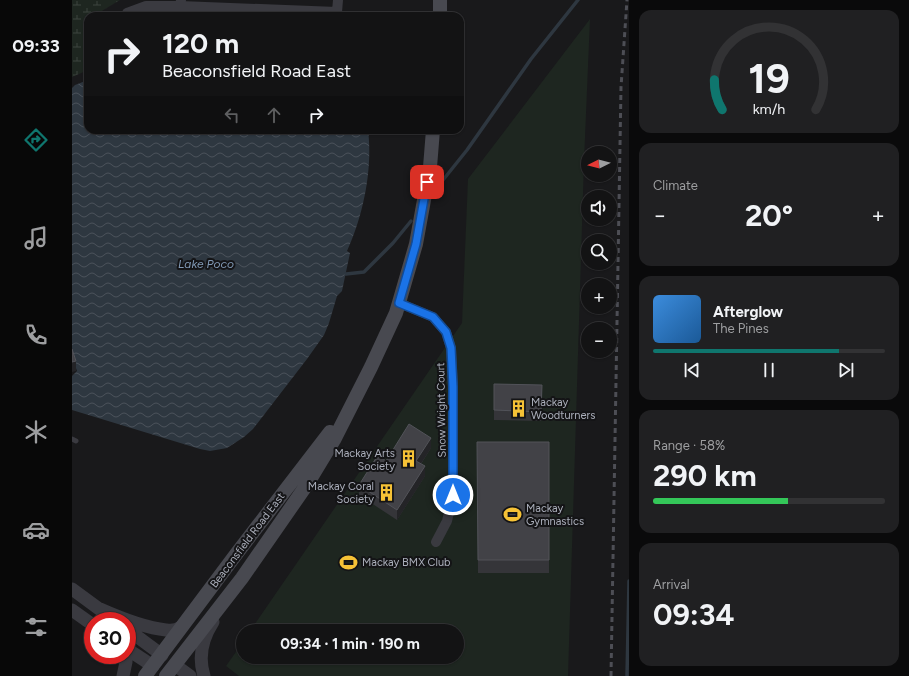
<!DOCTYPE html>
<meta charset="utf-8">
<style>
body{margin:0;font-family:Figtree,sans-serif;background:#202022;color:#f1f3f6;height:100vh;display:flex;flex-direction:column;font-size:15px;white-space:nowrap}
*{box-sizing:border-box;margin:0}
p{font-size:13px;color:#9d9ea0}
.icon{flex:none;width:22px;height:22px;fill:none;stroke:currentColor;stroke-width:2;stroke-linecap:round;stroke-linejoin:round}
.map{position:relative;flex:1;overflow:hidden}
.side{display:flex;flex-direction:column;gap:10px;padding:10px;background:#0a0a0b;width:280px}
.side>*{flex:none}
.banner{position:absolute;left:12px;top:12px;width:380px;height:122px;border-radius:12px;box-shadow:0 1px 3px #0004,0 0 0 1px #323234;background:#131314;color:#f1f3f6;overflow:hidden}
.needle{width:26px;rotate:264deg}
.buttons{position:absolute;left:509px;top:146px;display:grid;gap:8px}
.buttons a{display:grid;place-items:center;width:36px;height:36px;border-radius:50%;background:#131314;box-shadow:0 1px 3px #0004,0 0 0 1px #323234;font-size:20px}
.speed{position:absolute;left:12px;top:612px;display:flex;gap:8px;font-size:20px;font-weight:700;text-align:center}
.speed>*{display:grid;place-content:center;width:52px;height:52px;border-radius:50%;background:#131314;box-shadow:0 1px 3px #0004,0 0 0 1px #323234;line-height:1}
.speed .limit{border:6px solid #d22;background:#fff;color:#111}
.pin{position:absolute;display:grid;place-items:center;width:34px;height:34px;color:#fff;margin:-17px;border-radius:8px;box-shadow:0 2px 6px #0006}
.me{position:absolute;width:44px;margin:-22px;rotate:0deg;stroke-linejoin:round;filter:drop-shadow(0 0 3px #0008)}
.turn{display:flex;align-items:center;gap:14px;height:84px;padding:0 12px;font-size:18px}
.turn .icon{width:52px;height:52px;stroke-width:2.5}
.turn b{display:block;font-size:28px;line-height:34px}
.lanes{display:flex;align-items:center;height:38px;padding:0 12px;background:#0003;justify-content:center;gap:20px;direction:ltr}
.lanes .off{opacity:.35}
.big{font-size:30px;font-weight:700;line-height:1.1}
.side .card{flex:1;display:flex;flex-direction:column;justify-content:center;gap:6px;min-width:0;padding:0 14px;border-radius:12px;background:#202022}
.side .dial{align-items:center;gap:0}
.dial svg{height:104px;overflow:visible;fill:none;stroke:#323234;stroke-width:7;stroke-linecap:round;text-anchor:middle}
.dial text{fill:#f1f3f6;stroke:none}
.song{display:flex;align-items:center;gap:12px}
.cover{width:48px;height:48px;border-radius:6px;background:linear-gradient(135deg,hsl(210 70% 55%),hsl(210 70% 35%))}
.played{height:4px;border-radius:2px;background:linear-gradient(90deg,#0f766e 80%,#323234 80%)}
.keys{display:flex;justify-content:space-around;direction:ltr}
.heat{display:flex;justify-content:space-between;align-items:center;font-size:22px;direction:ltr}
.charge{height:6px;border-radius:3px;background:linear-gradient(90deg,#34c759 58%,#323234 0)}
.trip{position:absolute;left:164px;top:624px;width:228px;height:40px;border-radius:20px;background:#131314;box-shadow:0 1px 3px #0004,0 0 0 1px #323234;font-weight:700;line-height:40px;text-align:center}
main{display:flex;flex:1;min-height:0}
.menu{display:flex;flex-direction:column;width:72px;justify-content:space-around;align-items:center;background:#080808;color:#9d9ea0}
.menu .icon{width:28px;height:28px}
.menu .active{color:#0f766e}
.menu b{font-size:18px;color:#f1f3f6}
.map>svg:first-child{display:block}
.green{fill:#1e2620}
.wetland{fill:url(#wetland-marsh)}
.water{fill:url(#water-waves)}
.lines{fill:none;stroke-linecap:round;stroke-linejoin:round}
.stream{stroke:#2e3740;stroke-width:3.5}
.service{stroke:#3a3a40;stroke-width:5}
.minor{stroke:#3a3a40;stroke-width:10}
.tertiary{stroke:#3a3a40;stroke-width:13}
.secondary{stroke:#484950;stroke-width:14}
.rail{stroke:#4d4e55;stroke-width:3;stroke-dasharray:5 4;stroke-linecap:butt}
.wall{fill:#353539}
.shaded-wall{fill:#242427}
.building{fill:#424247;stroke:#525359}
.route-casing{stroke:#114b97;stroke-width:10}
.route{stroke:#1a73e8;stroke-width:7}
.labels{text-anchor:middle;stroke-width:4;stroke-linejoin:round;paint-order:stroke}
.poi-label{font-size:11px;fill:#abafbb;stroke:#141416;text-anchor:start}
.street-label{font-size:11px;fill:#abafbb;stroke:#141416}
.water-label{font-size:12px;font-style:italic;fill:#829ab6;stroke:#141416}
</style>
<main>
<nav class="menu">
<b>09:33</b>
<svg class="icon active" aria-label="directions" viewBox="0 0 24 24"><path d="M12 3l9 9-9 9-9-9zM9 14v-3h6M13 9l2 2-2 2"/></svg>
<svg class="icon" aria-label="music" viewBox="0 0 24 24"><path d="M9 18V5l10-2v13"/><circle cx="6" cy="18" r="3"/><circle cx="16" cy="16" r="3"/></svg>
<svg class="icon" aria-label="phone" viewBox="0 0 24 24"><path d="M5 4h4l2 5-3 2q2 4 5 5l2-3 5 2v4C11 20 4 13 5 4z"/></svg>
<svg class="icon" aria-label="climate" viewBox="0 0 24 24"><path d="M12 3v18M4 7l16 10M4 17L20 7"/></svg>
<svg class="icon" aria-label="car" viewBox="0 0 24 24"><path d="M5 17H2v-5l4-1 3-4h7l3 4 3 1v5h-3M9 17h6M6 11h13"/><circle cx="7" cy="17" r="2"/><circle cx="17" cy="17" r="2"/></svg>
<svg class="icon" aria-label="filters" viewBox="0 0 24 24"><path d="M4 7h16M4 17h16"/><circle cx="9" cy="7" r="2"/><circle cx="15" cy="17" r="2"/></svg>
</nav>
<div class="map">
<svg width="557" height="676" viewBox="0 0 557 676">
<defs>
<pattern id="wetland-marsh" width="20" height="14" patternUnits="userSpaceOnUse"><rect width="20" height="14" fill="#1e2620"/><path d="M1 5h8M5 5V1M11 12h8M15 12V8" fill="none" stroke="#3c433e"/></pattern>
<pattern id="water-waves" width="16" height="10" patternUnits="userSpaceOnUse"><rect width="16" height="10" fill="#2e3740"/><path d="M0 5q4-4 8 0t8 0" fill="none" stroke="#4a515a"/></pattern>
</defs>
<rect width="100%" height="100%" fill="#19191b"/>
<path class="green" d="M518 19 512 161 496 676H167L154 666 171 642V657H385V631H178L390 323 396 179Z"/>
<path class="wetland" d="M0 0H48L23 15V16H16V70L0 77Z"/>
<path class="water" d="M16 80V130H296C301 169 291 216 275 251L278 253 270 291 265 296 257 323 252 335 235 359 181 429 172 437 155 448 138 451 128 449 0 410V376L5 371 0 356V88L3 85Z"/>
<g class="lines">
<path class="stream" d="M363 190 395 150 459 59 506 0
M274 274 292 272 321 243 339 221
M555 676 557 581"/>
<path class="service" d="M0 439 4 441"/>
<path class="minor" d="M109 0 108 6 265 12 266 0
M55 13 74 6H108
M327 303 361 317 374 332 379 348 381 387V495L375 521 364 542"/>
<path class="tertiary" d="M0 589 34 614
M28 609C46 617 75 628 94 630 100 631 105 630 109 627
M0 610 21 625
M55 629 90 655
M55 649 81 666
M103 665 118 676
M51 676 54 662 53 655
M132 676C126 657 130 639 141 622"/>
<path class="secondary" d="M368 16V0
M73 676 165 553 258 432
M94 676 170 578 236 483 262 440 299 367 324 313 344 244 358 167 361 130"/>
<path class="rail" d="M539 676 549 87 555 0"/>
</g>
<path class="wall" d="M422 384 470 385 469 421 422 420Z
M405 442H477V573H406Z
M359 448 349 464 353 476 325 520 287 495V485L314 461Z"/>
<path class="shaded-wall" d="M4 361V371L0 372V362Z
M359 438V448L344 471V461Z
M353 466V476L325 520V510Z"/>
<path class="building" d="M0 349 4 361 0 362Z
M422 384 470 385 469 412 422 410Z
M337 424 359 438 344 461 353 466 325 510 287 485 306 455 314 461Z
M405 442H477V560H406Z"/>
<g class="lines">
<defs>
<path id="route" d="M355 182 344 244 327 303 361 317 374 332 379 348 381 387V495"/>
</defs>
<use href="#route" class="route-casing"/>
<use href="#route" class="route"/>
</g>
<defs>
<symbol id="building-bare" viewBox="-9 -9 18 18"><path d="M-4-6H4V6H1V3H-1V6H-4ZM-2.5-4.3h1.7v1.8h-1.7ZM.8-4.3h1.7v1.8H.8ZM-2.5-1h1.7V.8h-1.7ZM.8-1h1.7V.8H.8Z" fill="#f6c236" stroke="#141416" stroke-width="2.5" paint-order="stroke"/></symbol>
<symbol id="stadium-bare" viewBox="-9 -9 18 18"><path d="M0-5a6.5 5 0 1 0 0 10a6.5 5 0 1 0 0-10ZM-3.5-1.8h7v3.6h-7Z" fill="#f6c236" stroke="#141416" stroke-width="2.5" paint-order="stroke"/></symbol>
</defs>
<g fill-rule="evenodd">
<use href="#building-bare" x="434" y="396" width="25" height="25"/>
<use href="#building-bare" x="324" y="446" width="25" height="25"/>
<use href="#building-bare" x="302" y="480" width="25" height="25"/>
<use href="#stadium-bare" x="428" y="502" width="25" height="25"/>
<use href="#stadium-bare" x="264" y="550" width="25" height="25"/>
</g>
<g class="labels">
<g class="poi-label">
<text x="459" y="406">Mackay<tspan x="459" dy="13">Woodturners</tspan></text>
<text x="323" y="457" text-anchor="end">Mackay Arts<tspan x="323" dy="13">Society</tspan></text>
<text x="302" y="490" text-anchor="end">Mackay Coral<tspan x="302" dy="13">Society</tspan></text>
<text x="454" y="512">Mackay<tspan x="454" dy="13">Gymnastics</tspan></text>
<text x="290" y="566">Mackay BMX Club</text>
</g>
<g class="street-label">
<text transform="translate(369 410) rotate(-91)" y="4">Snow Wright Court</text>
<text transform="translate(175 540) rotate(-53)" y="4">Beaconsfield Road East</text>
</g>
<g class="water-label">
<text x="134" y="268">Lake Poco</text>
</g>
</g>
</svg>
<div class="buttons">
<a><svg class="needle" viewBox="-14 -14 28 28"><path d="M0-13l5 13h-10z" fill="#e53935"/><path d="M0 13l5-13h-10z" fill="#9d9ea0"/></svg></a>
<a><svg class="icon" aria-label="sound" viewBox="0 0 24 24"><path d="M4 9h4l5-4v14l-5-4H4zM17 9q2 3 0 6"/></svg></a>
<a><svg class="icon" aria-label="search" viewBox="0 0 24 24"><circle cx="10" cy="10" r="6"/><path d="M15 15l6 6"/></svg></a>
<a>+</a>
<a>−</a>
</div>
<div class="speed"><div class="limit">30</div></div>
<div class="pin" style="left:355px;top:182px;background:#d93025"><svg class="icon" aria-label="arrive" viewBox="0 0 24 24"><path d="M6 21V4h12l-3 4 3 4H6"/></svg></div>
<svg class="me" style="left:381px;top:495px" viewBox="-20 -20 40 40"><circle r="17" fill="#1a73e8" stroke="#fff" stroke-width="3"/><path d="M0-11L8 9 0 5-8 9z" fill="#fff"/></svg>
<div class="trip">09:34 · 1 min · 190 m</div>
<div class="banner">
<div class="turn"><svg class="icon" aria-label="right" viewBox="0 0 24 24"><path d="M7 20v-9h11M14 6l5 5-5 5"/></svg><div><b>120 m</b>Beaconsfield Road East</div></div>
<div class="lanes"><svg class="icon off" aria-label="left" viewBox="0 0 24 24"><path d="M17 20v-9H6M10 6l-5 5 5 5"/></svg><svg class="icon off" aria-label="ahead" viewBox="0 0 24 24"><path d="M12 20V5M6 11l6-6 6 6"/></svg><svg class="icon" aria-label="right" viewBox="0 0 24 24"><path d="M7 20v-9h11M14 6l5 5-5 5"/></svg></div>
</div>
</div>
<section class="side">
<div class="card dial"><svg viewBox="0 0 100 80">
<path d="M14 69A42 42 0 1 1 86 69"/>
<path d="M14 69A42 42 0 0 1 8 46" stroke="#0f766e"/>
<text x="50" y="56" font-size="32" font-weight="700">19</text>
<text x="50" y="72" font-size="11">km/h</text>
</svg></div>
<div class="card"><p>Climate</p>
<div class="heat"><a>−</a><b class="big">20°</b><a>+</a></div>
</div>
<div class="card">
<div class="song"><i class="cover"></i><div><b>Afterglow</b><p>The Pines</p></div></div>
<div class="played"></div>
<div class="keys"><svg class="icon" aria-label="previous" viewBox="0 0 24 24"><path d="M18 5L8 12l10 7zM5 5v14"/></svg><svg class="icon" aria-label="pause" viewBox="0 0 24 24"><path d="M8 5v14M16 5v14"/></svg><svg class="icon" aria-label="next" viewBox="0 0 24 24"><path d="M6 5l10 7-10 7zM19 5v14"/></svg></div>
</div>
<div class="card"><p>Range · 58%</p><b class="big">290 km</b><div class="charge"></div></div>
<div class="card"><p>Arrival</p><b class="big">09:34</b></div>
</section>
</main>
